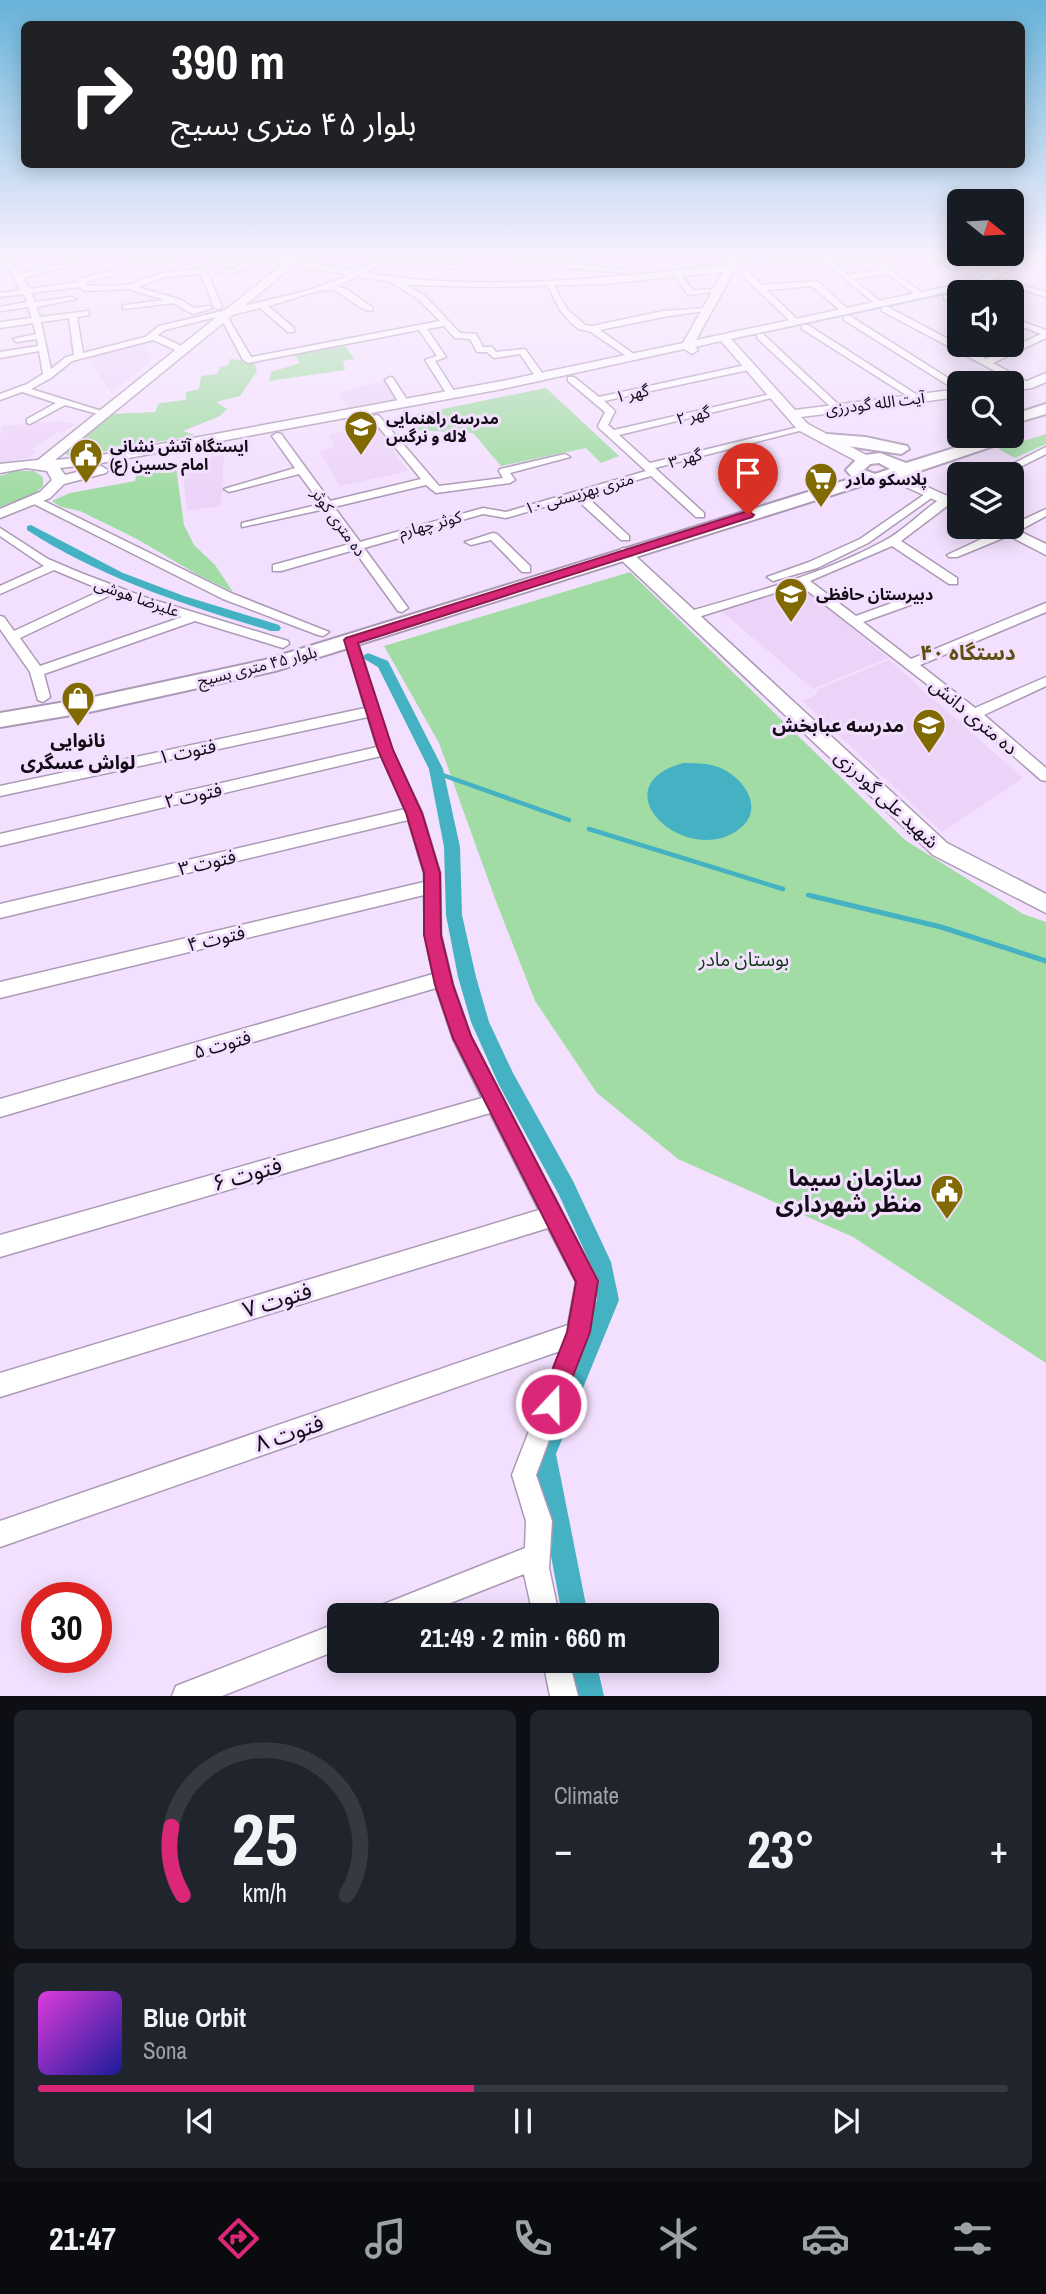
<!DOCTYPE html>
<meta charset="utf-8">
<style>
body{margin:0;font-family:"Archivo Narrow","Noto Sans Arabic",sans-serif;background:#20242c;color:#f1f3f6;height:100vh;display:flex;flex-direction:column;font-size:26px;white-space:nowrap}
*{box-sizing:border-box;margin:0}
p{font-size:23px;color:#9ea1a6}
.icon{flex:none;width:38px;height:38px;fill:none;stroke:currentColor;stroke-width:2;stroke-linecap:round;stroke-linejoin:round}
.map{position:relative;height:1696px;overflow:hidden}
.details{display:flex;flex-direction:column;gap:14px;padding:14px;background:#0d0f14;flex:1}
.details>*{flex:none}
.guide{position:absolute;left:21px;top:21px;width:1004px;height:147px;border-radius:10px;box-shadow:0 4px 18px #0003;background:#202124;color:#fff;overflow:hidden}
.needle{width:46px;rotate:108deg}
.buttons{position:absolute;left:947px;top:189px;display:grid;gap:14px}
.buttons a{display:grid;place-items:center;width:77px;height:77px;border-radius:10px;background:#171b24;box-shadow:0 4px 18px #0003;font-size:35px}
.speed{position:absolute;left:21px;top:1582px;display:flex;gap:14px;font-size:35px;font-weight:700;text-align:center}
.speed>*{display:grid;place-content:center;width:91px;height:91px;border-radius:50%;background:#171b24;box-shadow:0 4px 18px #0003;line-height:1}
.speed .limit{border:10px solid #d22;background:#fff;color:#111}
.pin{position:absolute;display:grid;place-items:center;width:60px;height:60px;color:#fff;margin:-72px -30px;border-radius:50% 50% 50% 0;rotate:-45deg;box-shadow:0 0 7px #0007}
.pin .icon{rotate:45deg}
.me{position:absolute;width:77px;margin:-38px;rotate:21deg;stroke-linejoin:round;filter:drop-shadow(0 0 5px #0008)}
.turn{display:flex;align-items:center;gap:24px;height:147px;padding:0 35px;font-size:32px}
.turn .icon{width:91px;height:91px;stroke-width:2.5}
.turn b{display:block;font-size:49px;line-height:60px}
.big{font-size:52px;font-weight:800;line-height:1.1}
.details .tile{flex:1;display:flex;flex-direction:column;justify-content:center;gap:10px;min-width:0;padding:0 24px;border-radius:10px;background:#20242c}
.details .dial{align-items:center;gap:0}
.dial svg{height:182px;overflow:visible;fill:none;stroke:#363941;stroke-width:7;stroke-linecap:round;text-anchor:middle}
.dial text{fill:#f1f3f6;stroke:none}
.song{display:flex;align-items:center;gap:21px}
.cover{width:84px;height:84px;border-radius:10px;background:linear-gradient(135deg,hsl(300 70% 55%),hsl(240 70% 35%))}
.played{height:7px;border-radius:4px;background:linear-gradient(90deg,#db2777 45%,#363941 45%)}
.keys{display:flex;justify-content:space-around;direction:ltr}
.heat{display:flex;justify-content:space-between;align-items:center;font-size:38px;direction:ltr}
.details .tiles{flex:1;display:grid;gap:14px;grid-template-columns:1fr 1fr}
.tile:last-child{grid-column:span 2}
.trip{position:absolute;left:327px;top:1603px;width:392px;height:70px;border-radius:10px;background:#171b24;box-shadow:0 4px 18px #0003;font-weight:800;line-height:70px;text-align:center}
.tabs{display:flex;height:112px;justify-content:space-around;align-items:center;background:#090b0e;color:#9ea1a6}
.tabs .icon{width:49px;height:49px}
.tabs .selected{color:#db2777}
.tabs b{font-size:32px;color:#f1f3f6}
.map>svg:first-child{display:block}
.built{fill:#ecd4f8}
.green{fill:#a1dca4}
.water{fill:#45b2c3}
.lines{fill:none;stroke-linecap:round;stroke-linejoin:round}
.stream-far2{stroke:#45b2c3;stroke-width:2.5}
.stream-far1{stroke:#45b2c3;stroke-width:4.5}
.stream{stroke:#45b2c3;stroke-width:5}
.canal{fill:#45b2c3;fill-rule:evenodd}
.street-casing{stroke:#ac99b5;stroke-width:3}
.secondary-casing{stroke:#ac99b5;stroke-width:3}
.primary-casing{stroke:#ac99b5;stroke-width:4}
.street{fill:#fff;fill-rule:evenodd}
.secondary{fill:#fff;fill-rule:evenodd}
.primary{fill:#fff;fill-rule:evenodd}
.route{fill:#db2777;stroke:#8e194d;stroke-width:2}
.labels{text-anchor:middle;stroke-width:6;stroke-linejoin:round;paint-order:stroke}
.far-street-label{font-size:16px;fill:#130c16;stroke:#f3e0fe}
.far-poi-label{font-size:16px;font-weight:bold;fill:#130c16;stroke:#f3e0fe;text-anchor:start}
.street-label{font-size:19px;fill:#130c16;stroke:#f3e0fe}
.poi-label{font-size:19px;font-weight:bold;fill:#130c16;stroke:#f3e0fe;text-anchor:end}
.park-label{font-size:19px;fill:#0c3813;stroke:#f3e0fe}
.neighbourhood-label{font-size:21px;font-weight:bold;fill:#615013;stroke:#f3e0fe}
.near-street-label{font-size:23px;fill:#130c16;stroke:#f3e0fe}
.near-poi-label{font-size:23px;font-weight:bold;fill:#130c16;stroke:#f3e0fe;text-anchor:end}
</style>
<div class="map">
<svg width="1046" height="1696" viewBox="0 0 1046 1696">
<rect width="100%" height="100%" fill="#f3e0fe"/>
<path class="built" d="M145 342 152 360 111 393 88 359 89 356Z
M386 380 401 400 348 409 338 393Z
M60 421 75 424 62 433 57 432 31 450 37 452 28 458 0 463V437L3 426Z
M375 425 408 471 340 486 319 451 335 447 328 435Z
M224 455 221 506 187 511 182 462Z
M798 584 888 658 813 689 720 610Z
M889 660 1023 778 942 832 802 701 817 694 816 690Z"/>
<path class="green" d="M343 344 355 359 343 361 345 370 269 381 271 372 300 363 293 353Z
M230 359 254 361 257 371 240 396 216 402 227 409 220 416 183 431 195 435 74 457 65 454 110 414 155 412 159 403 186 400V392L199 389 201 376 217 374 220 367 228 365Z
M546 388 619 456 601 463 586 448 501 466 473 433 410 430 404 417Z
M1046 434V444L1015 458 998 449Z
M176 467 184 525 194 545 215 565 233 592 200 576 137 539 80 511 61 507 52 501 70 493 135 481 136 476Z
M15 471H34L43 477V486L35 493 0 507V476Z
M630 572 905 840 1023 914 1046 922V1363L853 1237 678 1159 597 1093 535 1001 494 896 439 743 384 646Z"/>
<path class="water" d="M683 763C694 763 705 763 715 766 742 774 768 809 738 830 685 868 598 787 683 763Z"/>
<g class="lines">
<path class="stream-far2" d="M750 335 977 287 1032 258"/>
<path class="stream-far1" d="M437 773 569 820
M589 829 783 889
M808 895 820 898"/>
<path class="stream" d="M812 896 941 927 1046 961"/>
<path class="canal" d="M31 525 123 573 184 596 279 625 281 628 279 631H271C185 605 103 579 27 530V526Z
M368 653 388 661 443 769 460 847 462 915 476 977 489 1022 513 1073 573 1181 611 1262 619 1300 556 1454 588 1615H562L532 1454 597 1300 590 1263 559 1195 499 1085 471 1022 458 977 446 915 444 847 429 769 378 667 361 657Z
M570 1661H596L604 1696H576Z"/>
<defs>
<path id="street" d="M157 258H170L132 268 128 266Z
M215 258H224L207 271 222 307 218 309 214 307 201 274 163 277 137 287 179 299 194 308 209 306 213 308 193 314 173 303 123 309V305H126L164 300 129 289 84 291 80 287 31 293 35 302 72 297 76 299 36 307 40 317 89 311V315L77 317 83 353 145 337 159 326 306 291 345 277 380 258H389L369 271 336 286 346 289 372 307V311C358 311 347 294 333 290 322 287 282 303 268 306L294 328V332H288L260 308 227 316 251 357 440 321 418 299 389 281 392 277 424 295 460 333 476 334 483 347H492L496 352 525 349 545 377 537 379 520 354 494 358 487 352H477L470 339 455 338 444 326 427 329 446 357 435 361 456 394 451 397 448 396 425 360 437 356 419 330 248 363 243 360 220 316 165 330 158 335 186 348V352H180L153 340 72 361 51 378 31 389 105 412V416L65 405 30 424 27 423V419L56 403 22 392 0 400V394L27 384 43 374 39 351 0 358V352L38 346 37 339 17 342 13 339 36 334 33 323 0 328V322L32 318 28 307 0 311V307L27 302 24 294 0 297V293L21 290 3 260H9L20 274 69 263 73 265 23 278 29 289 78 282 79 279 113 270 116 274 86 282 87 286 128 285 162 273 200 269ZM69 318 74 355 66 357 51 369 41 322Z
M254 258H263C250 268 232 277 216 271L234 268Z
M415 258H427L457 267 453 269Z
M517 258H533L632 271 628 273 568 268Z
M719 258H738L739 259 735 261Z
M818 258H861L857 260 832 262 848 275 882 270 866 258H875L925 295 918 297 888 274 853 279 881 302 882 304 878 306 824 262 779 264 775 262Z
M937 258H946L960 268 953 270Z
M672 271H678L693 290 717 289 721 291 688 295Z
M742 271H748L762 285 817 281 850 311 843 313 812 286 767 290 800 322 793 324 742 275Z
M1000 279 1046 292V297L1000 283Z
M546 282H552L567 309 585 325 592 326 663 311 707 308 711 310 663 317 600 330 635 355V359L632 360 591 332 579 329 571 323 560 310Z
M944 295 959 298V303L944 299Z
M882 307H888L986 359 1041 334 1012 323V318L1046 330V338L993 363 1033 385 1025 387 882 311Z
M844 316H850L959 385V392L844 320Z
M802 325H808L922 398 914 400 802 329Z
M757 334H763L840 406V410H834L757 338Z
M750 364 755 367 753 369 604 401 615 411 608 425 614 430 775 393 780 396 619 435 650 463 807 425V429L655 468 704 513V517H696L651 476 585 495 629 536V540H621L575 498 506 518 483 514 364 548 408 608 402 612 398 611 354 550 281 571H273V565L350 544 325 509 242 527V523L321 504 299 474 229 492 224 489 295 468 272 436 277 433 281 434 330 501 421 479 373 420 371 418 376 415 379 416 439 486 503 478 499 471 500 469 565 454 570 457 510 473 515 480 510 483 436 493 426 485 334 507 360 542 483 508 506 512 646 471 599 428 598 426 605 412 568 381V377H574L599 397Z
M390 377 393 378 409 403 407 405 399 403 385 380Z
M1046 447V454L1006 474H993Z
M959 490V497L901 541 957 578V584H949L892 546 810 581 856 616 919 593H927V599L863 622 911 659 1046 603V612L920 665 975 708 1046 677V686L984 715 1046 768V781L1041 780 969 717 800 585 692 619 688 620 682 616 684 613C752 593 821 575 884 541 911 527 931 499 959 490Z
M928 492 937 494 868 543 817 568 773 581 767 577 809 562 860 539Z
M30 498H38L231 593 329 632 323 636 318 635 223 599 30 502Z
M1046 509V516L1013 534 957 557H949L947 555Z
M0 528 48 559 81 573 144 597 288 641 289 644 283 648 195 621 44 674 50 697 43 702 38 700 30 672 0 629V616L4 617 14 631 102 590 54 570 0 594V586L44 566 0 536ZM113 594 182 617 40 666 20 638Z
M493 533 497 534 530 566V572H522L491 540 471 545 465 542Z
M351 636 357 640 392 750 422 813 440 873 441 935 453 985 471 1037 598 1281 589 1333 536 1475 552 1521 549 1568 559 1615H533L524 1574 420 1615H375L379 1606 525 1548 526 1521 512 1475 560 1351 0 1547V1521L568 1325 576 1282 548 1228 0 1397V1373L539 1210 490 1113 0 1257V1235L482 1098 453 1039 436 988 0 1117V1099L433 974 425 935 424 895 0 998V982L424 882V873L408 820 0 918V904L405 809 381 756 0 846V834L377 747 368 717 0 796V786L365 708 345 640Z
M340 1622V1649L222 1696H172L176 1686Z
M543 1661H569L578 1696H550Z"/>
<path id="secondary" d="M258 258H302L300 261C337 267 374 275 411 279 516 289 623 276 727 265L731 258H741L696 340 978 280 1016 258H1028L985 284 731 339 795 410 959 389V397L801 417 808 424 870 457V463H860L798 430 721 341 695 347 698 350 692 354 684 349 502 389 96 464 60 468 65 475 101 466 108 470 106 473 64 484 50 498 0 518V509L40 492 52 480 47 471 26 468 0 473V464L38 460 283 264ZM293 266 411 285 487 287 605 284 723 272 683 343 502 381 96 456 55 460Z
M1046 373V382L1032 388 1012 391V383L1025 382Z
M891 471 959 501V511L886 478V472Z
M992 527H1011L1046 544V555Z
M623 548 629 550 947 843 1046 894V913L933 855 617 556 615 553Z"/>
<path id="primary" d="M1046 404V414L1012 424V415Z
M1012 432 1016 436 1014 439 893 480 870 483 275 671 89 712 0 727V713L89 698 265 660 853 478 846 470 859 457 865 455 880 453 906 463 993 436H1012ZM879 463 890 469 875 474 864 470 870 464Z
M827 434 865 437 907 446 909 449 901 454 821 442 819 439Z"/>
</defs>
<use href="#street" class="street-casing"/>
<use href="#secondary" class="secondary-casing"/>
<use href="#primary" class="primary-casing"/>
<use href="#street" class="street"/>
<use href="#secondary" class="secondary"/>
<use href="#primary" class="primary"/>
</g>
<linearGradient id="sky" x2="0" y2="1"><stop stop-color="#67b3d9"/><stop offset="0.52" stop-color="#faf1ff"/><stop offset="1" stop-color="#faf1ff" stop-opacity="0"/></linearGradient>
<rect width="1046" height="495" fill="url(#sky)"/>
<path class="route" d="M748 511 754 515 752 517 358 643 393 750 422 813 440 873 441 935 453 985 471 1036 598 1281 590 1332 559 1412 551 1416 543 1412 539 1404 567 1332 576 1282 453 1038 435 985 424 935V873L406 813 378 750 344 640 346 638Z"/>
<defs>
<symbol id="school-pin" viewBox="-11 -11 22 30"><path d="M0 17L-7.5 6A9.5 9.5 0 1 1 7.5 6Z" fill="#826a03" stroke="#f3e0fe"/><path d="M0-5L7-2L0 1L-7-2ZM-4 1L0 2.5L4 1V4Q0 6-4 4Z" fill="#fff"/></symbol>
<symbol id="civic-pin" viewBox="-11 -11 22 30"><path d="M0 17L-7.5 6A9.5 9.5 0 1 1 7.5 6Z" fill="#826a03" stroke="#f3e0fe"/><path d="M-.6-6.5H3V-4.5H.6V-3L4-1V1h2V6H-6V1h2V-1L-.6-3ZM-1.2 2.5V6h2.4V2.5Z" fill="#fff"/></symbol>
<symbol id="supermarket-pin" viewBox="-11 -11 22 30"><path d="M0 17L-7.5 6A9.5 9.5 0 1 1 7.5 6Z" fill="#826a03" stroke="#f3e0fe"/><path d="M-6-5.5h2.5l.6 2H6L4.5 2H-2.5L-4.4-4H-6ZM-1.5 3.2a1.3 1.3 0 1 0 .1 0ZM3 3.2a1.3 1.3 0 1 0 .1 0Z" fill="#fff"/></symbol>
<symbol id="shop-pin" viewBox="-11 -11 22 30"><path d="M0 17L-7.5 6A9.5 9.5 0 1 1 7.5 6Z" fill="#826a03" stroke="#f3e0fe"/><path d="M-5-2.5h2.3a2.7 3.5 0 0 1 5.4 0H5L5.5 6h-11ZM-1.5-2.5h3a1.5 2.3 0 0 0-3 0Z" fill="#fff"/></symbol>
</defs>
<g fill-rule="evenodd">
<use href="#school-pin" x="342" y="408" width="38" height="52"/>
<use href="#civic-pin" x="67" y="436" width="38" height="52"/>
<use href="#supermarket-pin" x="802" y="460" width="38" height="52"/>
<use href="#school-pin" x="772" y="575" width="38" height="52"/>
<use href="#shop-pin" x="59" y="679" width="38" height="52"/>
<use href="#school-pin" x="910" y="706" width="38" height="52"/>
<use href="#civic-pin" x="928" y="1172" width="38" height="52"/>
</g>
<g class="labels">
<g class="far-street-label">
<text transform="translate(632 393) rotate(-12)" y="6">گهر ۱</text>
<text transform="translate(875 403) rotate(-7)" y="6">آیت الله گودرزی</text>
<text transform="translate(693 415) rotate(-13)" y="6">گهر ۲</text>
<text transform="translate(685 458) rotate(-15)" y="6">گهر ۳</text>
<text transform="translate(579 493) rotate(-16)" y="6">۱۰ متری بهزیستی</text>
<text transform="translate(339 522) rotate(54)" y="6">ده متری کوثر</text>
<text transform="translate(430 524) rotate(-15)" y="6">کوثر چهارم</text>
<text transform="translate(137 597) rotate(19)" y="6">علیرضا هوشی</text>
<text transform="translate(257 666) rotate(-14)" y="6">بلوار ۴۵ متری بسیج</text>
</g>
<g class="far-poi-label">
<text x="386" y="424">مدرسه راهنمایی<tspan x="386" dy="18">لاله و نرگس</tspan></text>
<text x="110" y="452">ایستگاه آتش نشانی<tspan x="110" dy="18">امام حسین (ع)</tspan></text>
<text x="846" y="485">پلاسکو مادر</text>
<text x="816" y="600">دبیرستان حافظی</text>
</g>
<g class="street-label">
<text transform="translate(974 716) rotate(40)" y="7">ده متری دانش</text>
<text transform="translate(187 751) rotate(-12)" y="7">فتوت ۱</text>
<text transform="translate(193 795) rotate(-13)" y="7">فتوت ۲</text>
<text transform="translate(887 799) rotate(43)" y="7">شهید علی گودرزی</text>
<text transform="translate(207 862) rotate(-13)" y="7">فتوت ۳</text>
<text transform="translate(216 938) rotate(-13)" y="7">فتوت ۴</text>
<text transform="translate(222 1044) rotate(-16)" y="7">فتوت ۵</text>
</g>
<g class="poi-label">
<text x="904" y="732">مدرسه عبابخش</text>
<text x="78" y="747" text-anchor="middle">نانوایی<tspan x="78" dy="22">لواش عسگری</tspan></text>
</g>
<g class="park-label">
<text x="744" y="966">بوستان مادر</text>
</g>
<g class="neighbourhood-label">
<text x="968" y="660">۴۰ دستگاه</text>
</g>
<g class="near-street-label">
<text transform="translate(247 1174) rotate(-16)" y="8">فتوت ۶</text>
<text transform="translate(277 1300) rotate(-17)" y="8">فتوت ۷</text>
<text transform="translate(289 1433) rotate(-19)" y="8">فتوت ۸</text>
</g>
<g class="near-poi-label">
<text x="922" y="1186">سازمان سیما<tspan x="922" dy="26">منظر شهرداری</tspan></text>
</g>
</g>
</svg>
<div class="buttons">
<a><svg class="needle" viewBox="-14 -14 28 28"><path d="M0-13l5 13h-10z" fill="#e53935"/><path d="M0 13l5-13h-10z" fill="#9ea1a6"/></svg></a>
<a><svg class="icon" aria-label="sound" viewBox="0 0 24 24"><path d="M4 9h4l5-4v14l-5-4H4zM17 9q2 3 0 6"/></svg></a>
<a><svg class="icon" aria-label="search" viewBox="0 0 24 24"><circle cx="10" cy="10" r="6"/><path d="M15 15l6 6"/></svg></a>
<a><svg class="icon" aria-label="layers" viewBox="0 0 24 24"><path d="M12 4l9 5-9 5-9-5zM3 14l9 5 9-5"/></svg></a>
</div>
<div class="speed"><div class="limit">30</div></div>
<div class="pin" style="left:748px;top:515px;background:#d93025"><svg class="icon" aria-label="arrive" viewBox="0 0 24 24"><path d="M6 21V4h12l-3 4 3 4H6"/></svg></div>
<svg class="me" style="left:551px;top:1404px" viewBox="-20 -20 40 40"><circle r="17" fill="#db2777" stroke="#fff" stroke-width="3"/><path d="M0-11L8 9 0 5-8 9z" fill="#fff"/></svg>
<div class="trip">21:49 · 2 min · 660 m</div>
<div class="guide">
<div class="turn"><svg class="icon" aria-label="right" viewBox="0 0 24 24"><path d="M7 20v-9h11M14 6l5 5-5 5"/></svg><div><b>390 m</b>بلوار ۴۵ متری بسیج</div></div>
</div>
</div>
<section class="details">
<div class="tiles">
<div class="tile dial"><svg viewBox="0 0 100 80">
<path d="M14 69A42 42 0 1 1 86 69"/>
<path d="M14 69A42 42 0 0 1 9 39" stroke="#db2777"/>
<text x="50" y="56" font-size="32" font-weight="700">25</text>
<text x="50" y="72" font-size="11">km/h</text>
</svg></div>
<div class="tile"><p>Climate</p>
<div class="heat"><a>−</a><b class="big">23°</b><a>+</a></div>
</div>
<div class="tile">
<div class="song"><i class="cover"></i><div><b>Blue Orbit</b><p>Sona</p></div></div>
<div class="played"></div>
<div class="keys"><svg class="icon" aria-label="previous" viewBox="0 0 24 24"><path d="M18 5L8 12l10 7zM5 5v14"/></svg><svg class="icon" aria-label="pause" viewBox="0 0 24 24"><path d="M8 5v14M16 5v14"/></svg><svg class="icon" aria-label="next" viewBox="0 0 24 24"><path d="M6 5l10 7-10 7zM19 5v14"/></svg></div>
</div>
</div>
</section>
<nav class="tabs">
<b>21:47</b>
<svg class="icon selected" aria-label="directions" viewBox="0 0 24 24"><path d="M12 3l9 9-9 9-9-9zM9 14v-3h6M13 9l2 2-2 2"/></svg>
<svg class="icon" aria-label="music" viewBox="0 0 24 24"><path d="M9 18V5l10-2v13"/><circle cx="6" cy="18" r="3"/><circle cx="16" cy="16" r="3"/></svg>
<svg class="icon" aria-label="phone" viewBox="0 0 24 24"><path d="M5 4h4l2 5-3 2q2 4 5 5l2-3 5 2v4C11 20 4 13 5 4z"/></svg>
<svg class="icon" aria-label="climate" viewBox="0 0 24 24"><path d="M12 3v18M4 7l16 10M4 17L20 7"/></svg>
<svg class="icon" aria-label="car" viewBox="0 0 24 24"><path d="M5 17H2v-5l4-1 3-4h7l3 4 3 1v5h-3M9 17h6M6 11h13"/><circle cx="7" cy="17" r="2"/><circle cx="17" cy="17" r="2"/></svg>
<svg class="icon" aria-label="filters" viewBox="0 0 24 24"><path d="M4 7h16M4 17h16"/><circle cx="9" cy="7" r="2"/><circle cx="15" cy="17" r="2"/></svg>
</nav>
